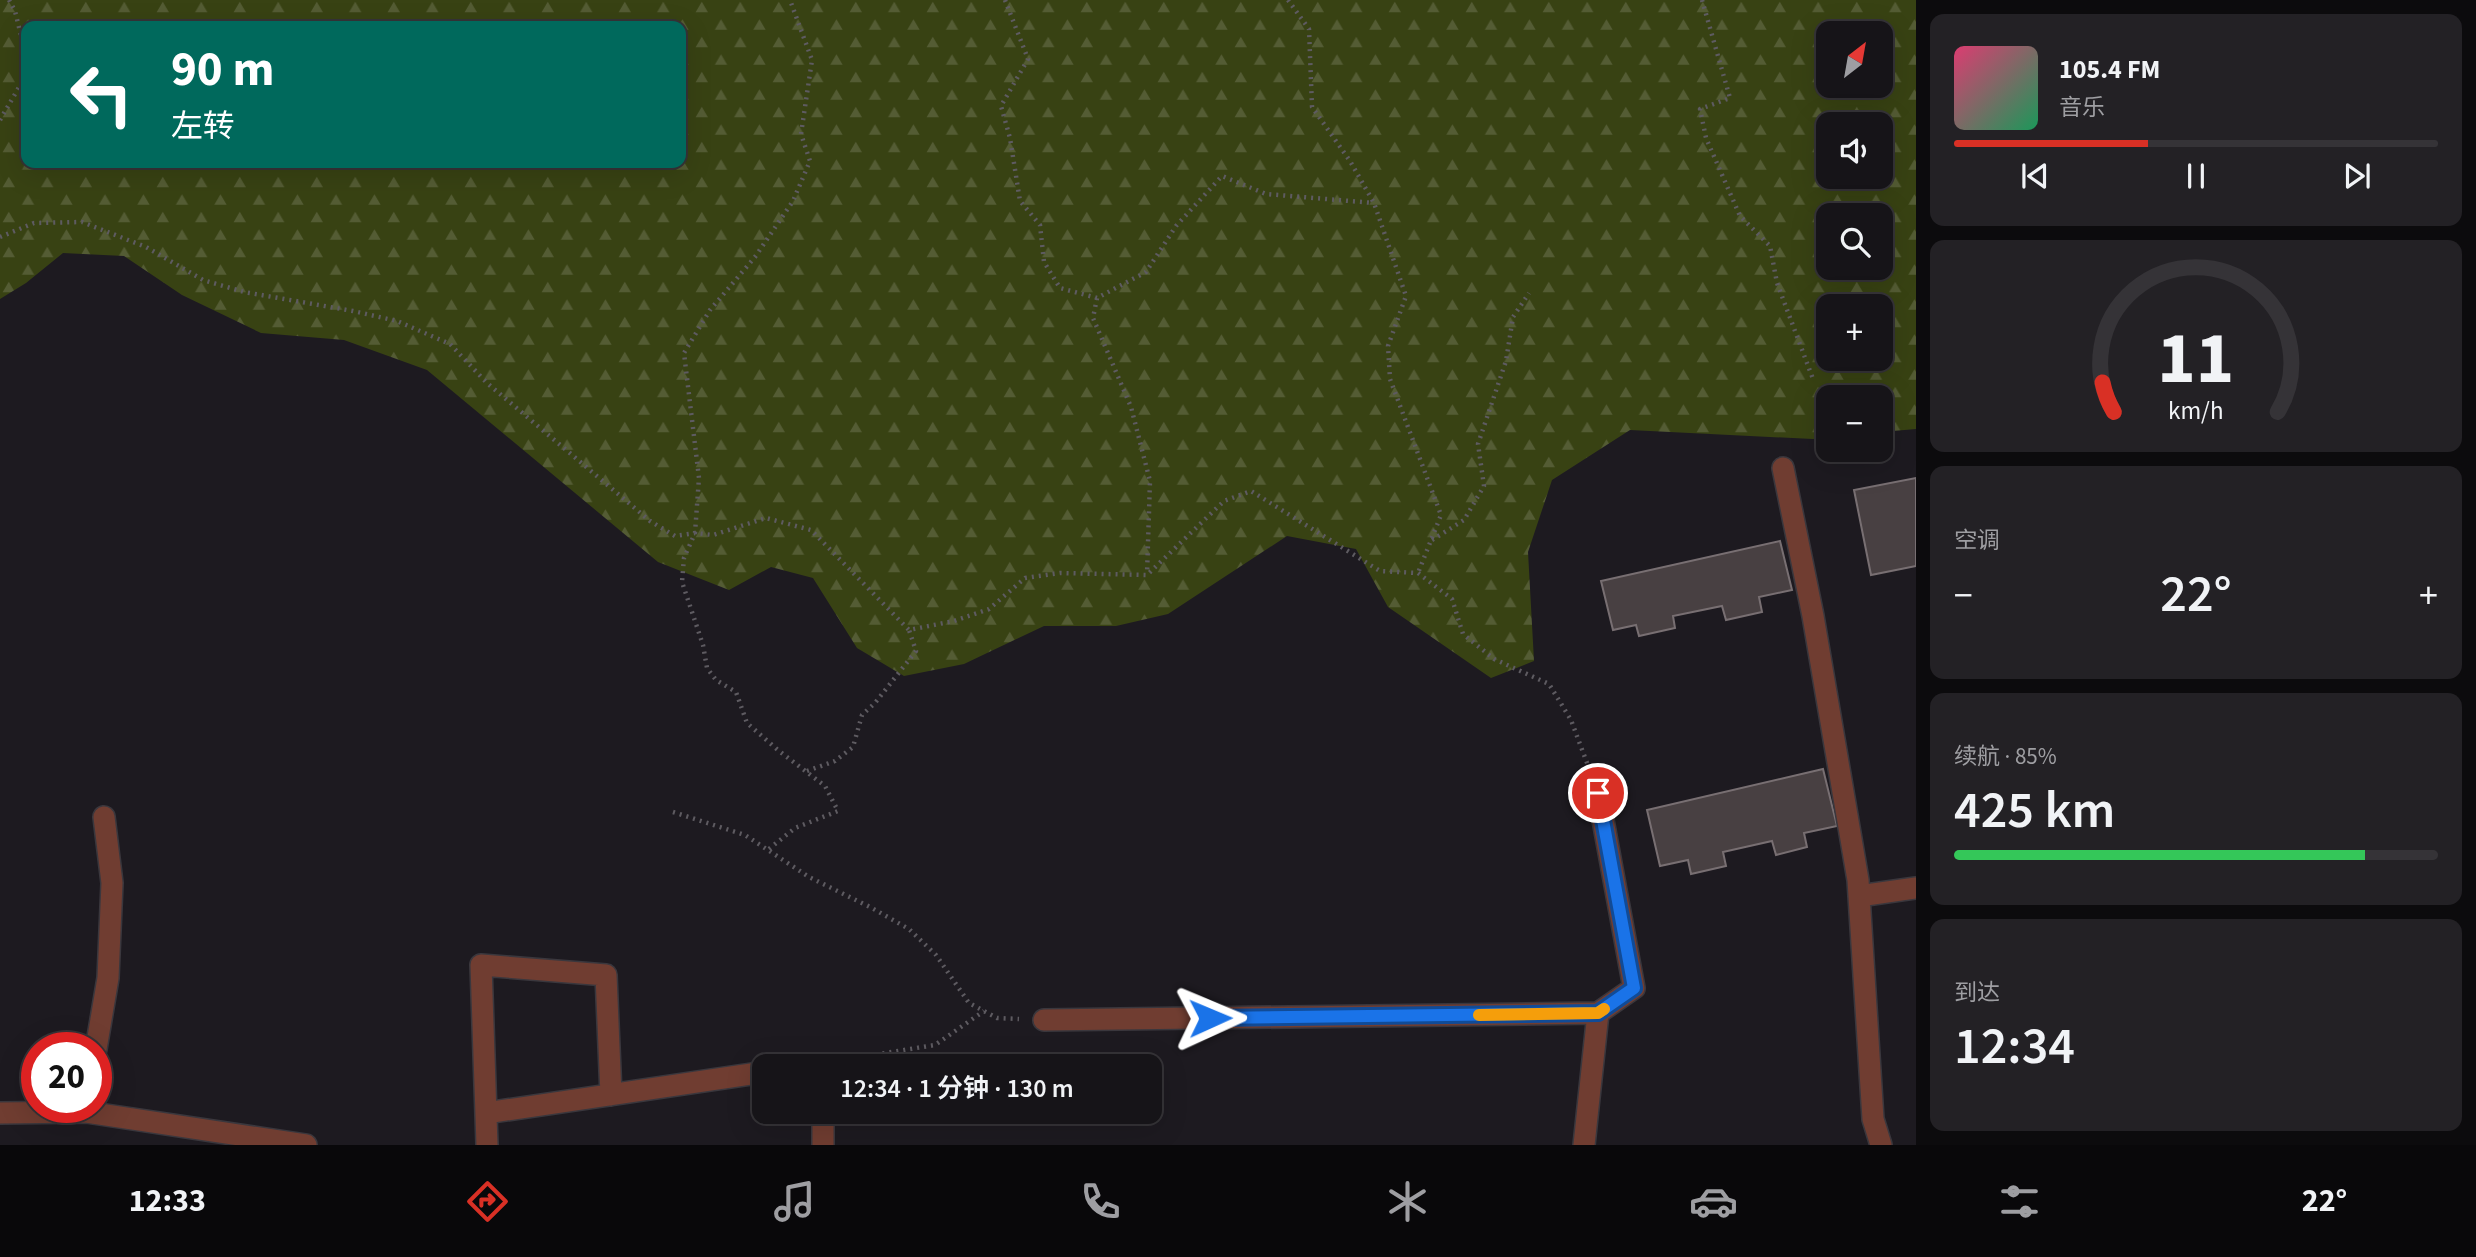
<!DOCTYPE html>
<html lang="zh">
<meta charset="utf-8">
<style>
body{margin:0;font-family:"Source Sans 3","Noto Sans SC",sans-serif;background:#232125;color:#f1f3f6;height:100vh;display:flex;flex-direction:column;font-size:26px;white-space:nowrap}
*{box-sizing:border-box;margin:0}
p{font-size:23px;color:#9e9ea2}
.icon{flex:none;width:38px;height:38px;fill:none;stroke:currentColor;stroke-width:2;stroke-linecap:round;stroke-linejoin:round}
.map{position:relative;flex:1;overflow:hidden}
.panel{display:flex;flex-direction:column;gap:14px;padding:14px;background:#0c0b0d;width:560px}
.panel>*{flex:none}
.banner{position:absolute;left:21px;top:21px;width:665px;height:147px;border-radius:14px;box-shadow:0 7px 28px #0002,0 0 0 2px #353337;background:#00695c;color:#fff;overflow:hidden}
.needle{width:46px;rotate:31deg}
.fabs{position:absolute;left:1816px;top:21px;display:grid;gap:14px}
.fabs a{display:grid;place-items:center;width:77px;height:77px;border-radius:14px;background:#161418;box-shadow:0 7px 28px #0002,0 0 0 2px #353337;font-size:35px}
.speed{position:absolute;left:21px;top:1032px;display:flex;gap:14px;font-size:35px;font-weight:700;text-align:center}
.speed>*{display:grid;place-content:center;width:91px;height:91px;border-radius:50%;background:#161418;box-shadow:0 7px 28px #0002,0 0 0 2px #353337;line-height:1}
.speed .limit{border:10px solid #d22;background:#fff;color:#111}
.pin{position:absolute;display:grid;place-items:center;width:60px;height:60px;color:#fff;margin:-30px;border:4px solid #fff;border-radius:50%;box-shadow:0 2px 7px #0007}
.me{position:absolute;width:77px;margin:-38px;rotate:89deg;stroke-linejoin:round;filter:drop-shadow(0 0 5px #0008)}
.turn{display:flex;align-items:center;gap:24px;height:147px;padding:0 35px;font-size:32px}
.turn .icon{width:91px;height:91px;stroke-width:2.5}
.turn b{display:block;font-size:49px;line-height:60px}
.big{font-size:52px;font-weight:600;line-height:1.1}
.panel .widget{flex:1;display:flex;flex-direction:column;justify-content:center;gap:10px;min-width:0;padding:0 24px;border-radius:14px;background:#232125}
.panel .dial{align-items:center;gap:0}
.dial svg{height:182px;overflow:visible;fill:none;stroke:#353337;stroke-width:7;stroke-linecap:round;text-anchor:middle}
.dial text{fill:#f1f3f6;stroke:none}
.song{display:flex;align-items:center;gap:21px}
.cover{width:84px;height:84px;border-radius:10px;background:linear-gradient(135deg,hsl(340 70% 55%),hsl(150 70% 35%))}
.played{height:7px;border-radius:4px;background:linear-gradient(90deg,#d93025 40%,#353337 40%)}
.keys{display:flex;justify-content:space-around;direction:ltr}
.heat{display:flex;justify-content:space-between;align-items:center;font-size:38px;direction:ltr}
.charge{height:10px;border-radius:5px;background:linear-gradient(90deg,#34c759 85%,#353337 0)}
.trip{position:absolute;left:752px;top:1054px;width:410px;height:70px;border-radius:14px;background:#161418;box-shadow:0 7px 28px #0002,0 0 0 2px #353337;font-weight:600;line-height:70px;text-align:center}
.tab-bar{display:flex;height:112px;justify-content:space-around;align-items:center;background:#09080a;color:#9e9ea2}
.tab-bar .icon{width:49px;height:49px}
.tab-bar .current{color:#d93025}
.tab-bar b{font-size:32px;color:#f1f3f6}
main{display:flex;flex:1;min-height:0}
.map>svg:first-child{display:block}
.forest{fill:url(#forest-firs);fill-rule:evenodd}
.building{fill:#484042;stroke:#786f72;stroke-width:2}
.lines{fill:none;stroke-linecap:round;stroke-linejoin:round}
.minor-casing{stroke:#3a373d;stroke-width:24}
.path{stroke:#5e5b61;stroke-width:4.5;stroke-dasharray:2 5;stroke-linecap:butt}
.minor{stroke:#703d31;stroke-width:21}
.route-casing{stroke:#114b97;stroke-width:18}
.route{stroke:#1a73e8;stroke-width:12}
.slow{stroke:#f59e0b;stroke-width:12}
</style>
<main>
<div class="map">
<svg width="1916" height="1145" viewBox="0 0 1916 1145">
<defs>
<pattern id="forest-firs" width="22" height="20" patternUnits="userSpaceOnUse" patternTransform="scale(1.75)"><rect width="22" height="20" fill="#384213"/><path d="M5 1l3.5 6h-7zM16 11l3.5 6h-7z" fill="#545c34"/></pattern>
</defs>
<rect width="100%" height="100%" fill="#1d1a20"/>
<path class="forest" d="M0 0H1916V429L1881 432V397H1829V438L1813 439 1630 430 1552 480 1528 552 1534 661 1491 678 1388 607 1356 549 1287 536 1168 614 1116 626H1044L964 664 904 676 857 648 813 578 771 567 729 590 658 562 427 370 344 340 261 333 182 295 124 256 63 253 26 283 0 299ZM26 26H681V163H26ZM1829 33H1881V86H1829ZM1829 124H1881V177H1829ZM1829 215H1881V268H1829ZM1829 306H1881V359H1829Z"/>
<path class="building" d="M1916 478V566L1871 575 1854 490Z
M1780 541 1792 590 1759 597 1762 612 1726 620 1722 606 1673 616 1675 628 1639 636 1636 625 1613 630 1601 581Z
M1823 769 1837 826 1804 833 1807 847 1776 855 1772 841 1723 852 1726 866 1691 874 1688 860 1660 866 1647 810Z"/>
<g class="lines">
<defs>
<path id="minor" d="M1783 468 1813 616 1858 880 1873 1119 1881 1145
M1598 793 1634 988 1598 1013
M1859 896 1916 888
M1044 1020 1598 1013 1584 1145
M96 1049 108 978 112 883 104 817
M808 1066 823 1064V1066
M823 1111V1145
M0 1113 86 1112 306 1145
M486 1113 765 1072
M487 1145 481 965 606 975 611 1095"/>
</defs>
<use href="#minor" class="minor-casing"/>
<path class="path" d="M9 0 15 11 26 56
M1005 0 1028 59 1001 106 1010 138 1020 201 1040 225 1044 262 1060 288 1097 298 1146 272 1176 226 1222 176 1266 194 1374 203
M1288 0 1309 29 1312 107 1350 161 1374 203 1406 296 1388 346 1390 379 1441 515 1418 573
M1702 0 1730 98 1700 109 1706 138 1740 216 1770 246 1777 283 1813 379
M0 120 26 75
M0 237 34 223 82 222 146 247 203 280 244 292 353 311 397 321 450 344 487 383 650 521 675 536 695 533 713 535 766 518 811 530 909 630 954 621 989 609 1025 578 1060 573 1147 575 1224 501 1251 491 1380 571 1418 573 1452 599 1463 634 1494 659 1549 684 1571 720 1590 771
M1097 298 1093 318 1131 407 1150 481 1147 574
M1432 540 1464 520 1484 486 1478 444 1506 361 1513 317 1529 293
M807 771 835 761 853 747 862 715 875 703 916 651 909 630
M673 812 745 835 809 877 870 907 909 929 936 955 969 1003 997 1018 1019 1019
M769 849 795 828 838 811 825 786 779 751 747 723 736 692 716 680 707 668 703 645 682 582 684 558 695 533 699 478 684 353 710 310 755 257 793 201 810 161 801 134 812 60 790 0
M848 1059 935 1045 984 1011"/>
<use href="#minor" class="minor"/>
</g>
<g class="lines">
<defs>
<path id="route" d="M1210 1018 1598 1013 1634 988 1598 793"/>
</defs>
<use href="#route" class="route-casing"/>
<use href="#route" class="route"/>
<path class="slow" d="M1479 1015 1598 1013 1604 1009"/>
</g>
</svg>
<div class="fabs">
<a><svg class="needle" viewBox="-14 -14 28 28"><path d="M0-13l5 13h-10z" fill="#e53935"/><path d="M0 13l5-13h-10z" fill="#9e9ea2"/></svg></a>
<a><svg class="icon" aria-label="sound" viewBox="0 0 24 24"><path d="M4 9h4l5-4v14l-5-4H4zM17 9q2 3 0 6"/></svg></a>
<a><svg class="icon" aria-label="search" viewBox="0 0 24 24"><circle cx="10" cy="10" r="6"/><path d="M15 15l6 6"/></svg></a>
<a>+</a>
<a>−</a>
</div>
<div class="speed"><div class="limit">20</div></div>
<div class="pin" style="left:1598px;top:793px;background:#d93025"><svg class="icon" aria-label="arrive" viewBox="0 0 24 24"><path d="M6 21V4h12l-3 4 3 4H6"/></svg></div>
<svg class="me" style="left:1210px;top:1018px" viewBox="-20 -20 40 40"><path d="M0-17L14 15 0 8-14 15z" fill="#1a73e8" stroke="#fff" stroke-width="4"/></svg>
<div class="trip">12:34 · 1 分钟 · 130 m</div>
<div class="banner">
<div class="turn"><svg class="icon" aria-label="left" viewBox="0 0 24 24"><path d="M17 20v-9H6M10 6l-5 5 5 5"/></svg><div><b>90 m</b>左转</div></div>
</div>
</div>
<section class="panel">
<div class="widget">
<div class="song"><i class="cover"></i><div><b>105.4 FM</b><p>音乐</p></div></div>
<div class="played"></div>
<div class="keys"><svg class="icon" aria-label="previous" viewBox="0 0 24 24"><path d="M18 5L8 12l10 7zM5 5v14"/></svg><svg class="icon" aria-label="pause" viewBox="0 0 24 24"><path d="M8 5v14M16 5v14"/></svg><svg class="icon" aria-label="next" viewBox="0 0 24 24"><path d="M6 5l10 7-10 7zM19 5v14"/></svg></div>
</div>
<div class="widget dial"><svg viewBox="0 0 100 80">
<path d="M14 69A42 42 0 1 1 86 69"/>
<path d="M14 69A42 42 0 0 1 9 56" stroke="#d93025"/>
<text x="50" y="56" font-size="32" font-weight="700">11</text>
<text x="50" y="72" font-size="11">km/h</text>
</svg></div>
<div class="widget"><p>空调</p>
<div class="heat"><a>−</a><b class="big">22°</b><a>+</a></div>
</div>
<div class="widget"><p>续航 · 85%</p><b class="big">425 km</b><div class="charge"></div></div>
<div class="widget"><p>到达</p><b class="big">12:34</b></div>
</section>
</main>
<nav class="tab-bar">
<b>12:33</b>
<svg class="icon current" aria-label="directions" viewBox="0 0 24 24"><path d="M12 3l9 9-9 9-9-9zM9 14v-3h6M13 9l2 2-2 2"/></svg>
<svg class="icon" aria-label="music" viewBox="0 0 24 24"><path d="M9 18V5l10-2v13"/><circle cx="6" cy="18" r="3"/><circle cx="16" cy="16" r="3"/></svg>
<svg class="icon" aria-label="phone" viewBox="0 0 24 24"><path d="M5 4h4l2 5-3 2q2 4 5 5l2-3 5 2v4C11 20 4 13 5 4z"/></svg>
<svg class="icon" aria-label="climate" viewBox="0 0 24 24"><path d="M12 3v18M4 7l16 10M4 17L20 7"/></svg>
<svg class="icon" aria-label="car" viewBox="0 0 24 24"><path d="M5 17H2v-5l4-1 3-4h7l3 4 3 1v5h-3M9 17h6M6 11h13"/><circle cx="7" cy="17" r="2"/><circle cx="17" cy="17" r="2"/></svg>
<svg class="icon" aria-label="filters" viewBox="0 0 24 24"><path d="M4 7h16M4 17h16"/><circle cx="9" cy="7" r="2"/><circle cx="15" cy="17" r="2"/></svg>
<b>22°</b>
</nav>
